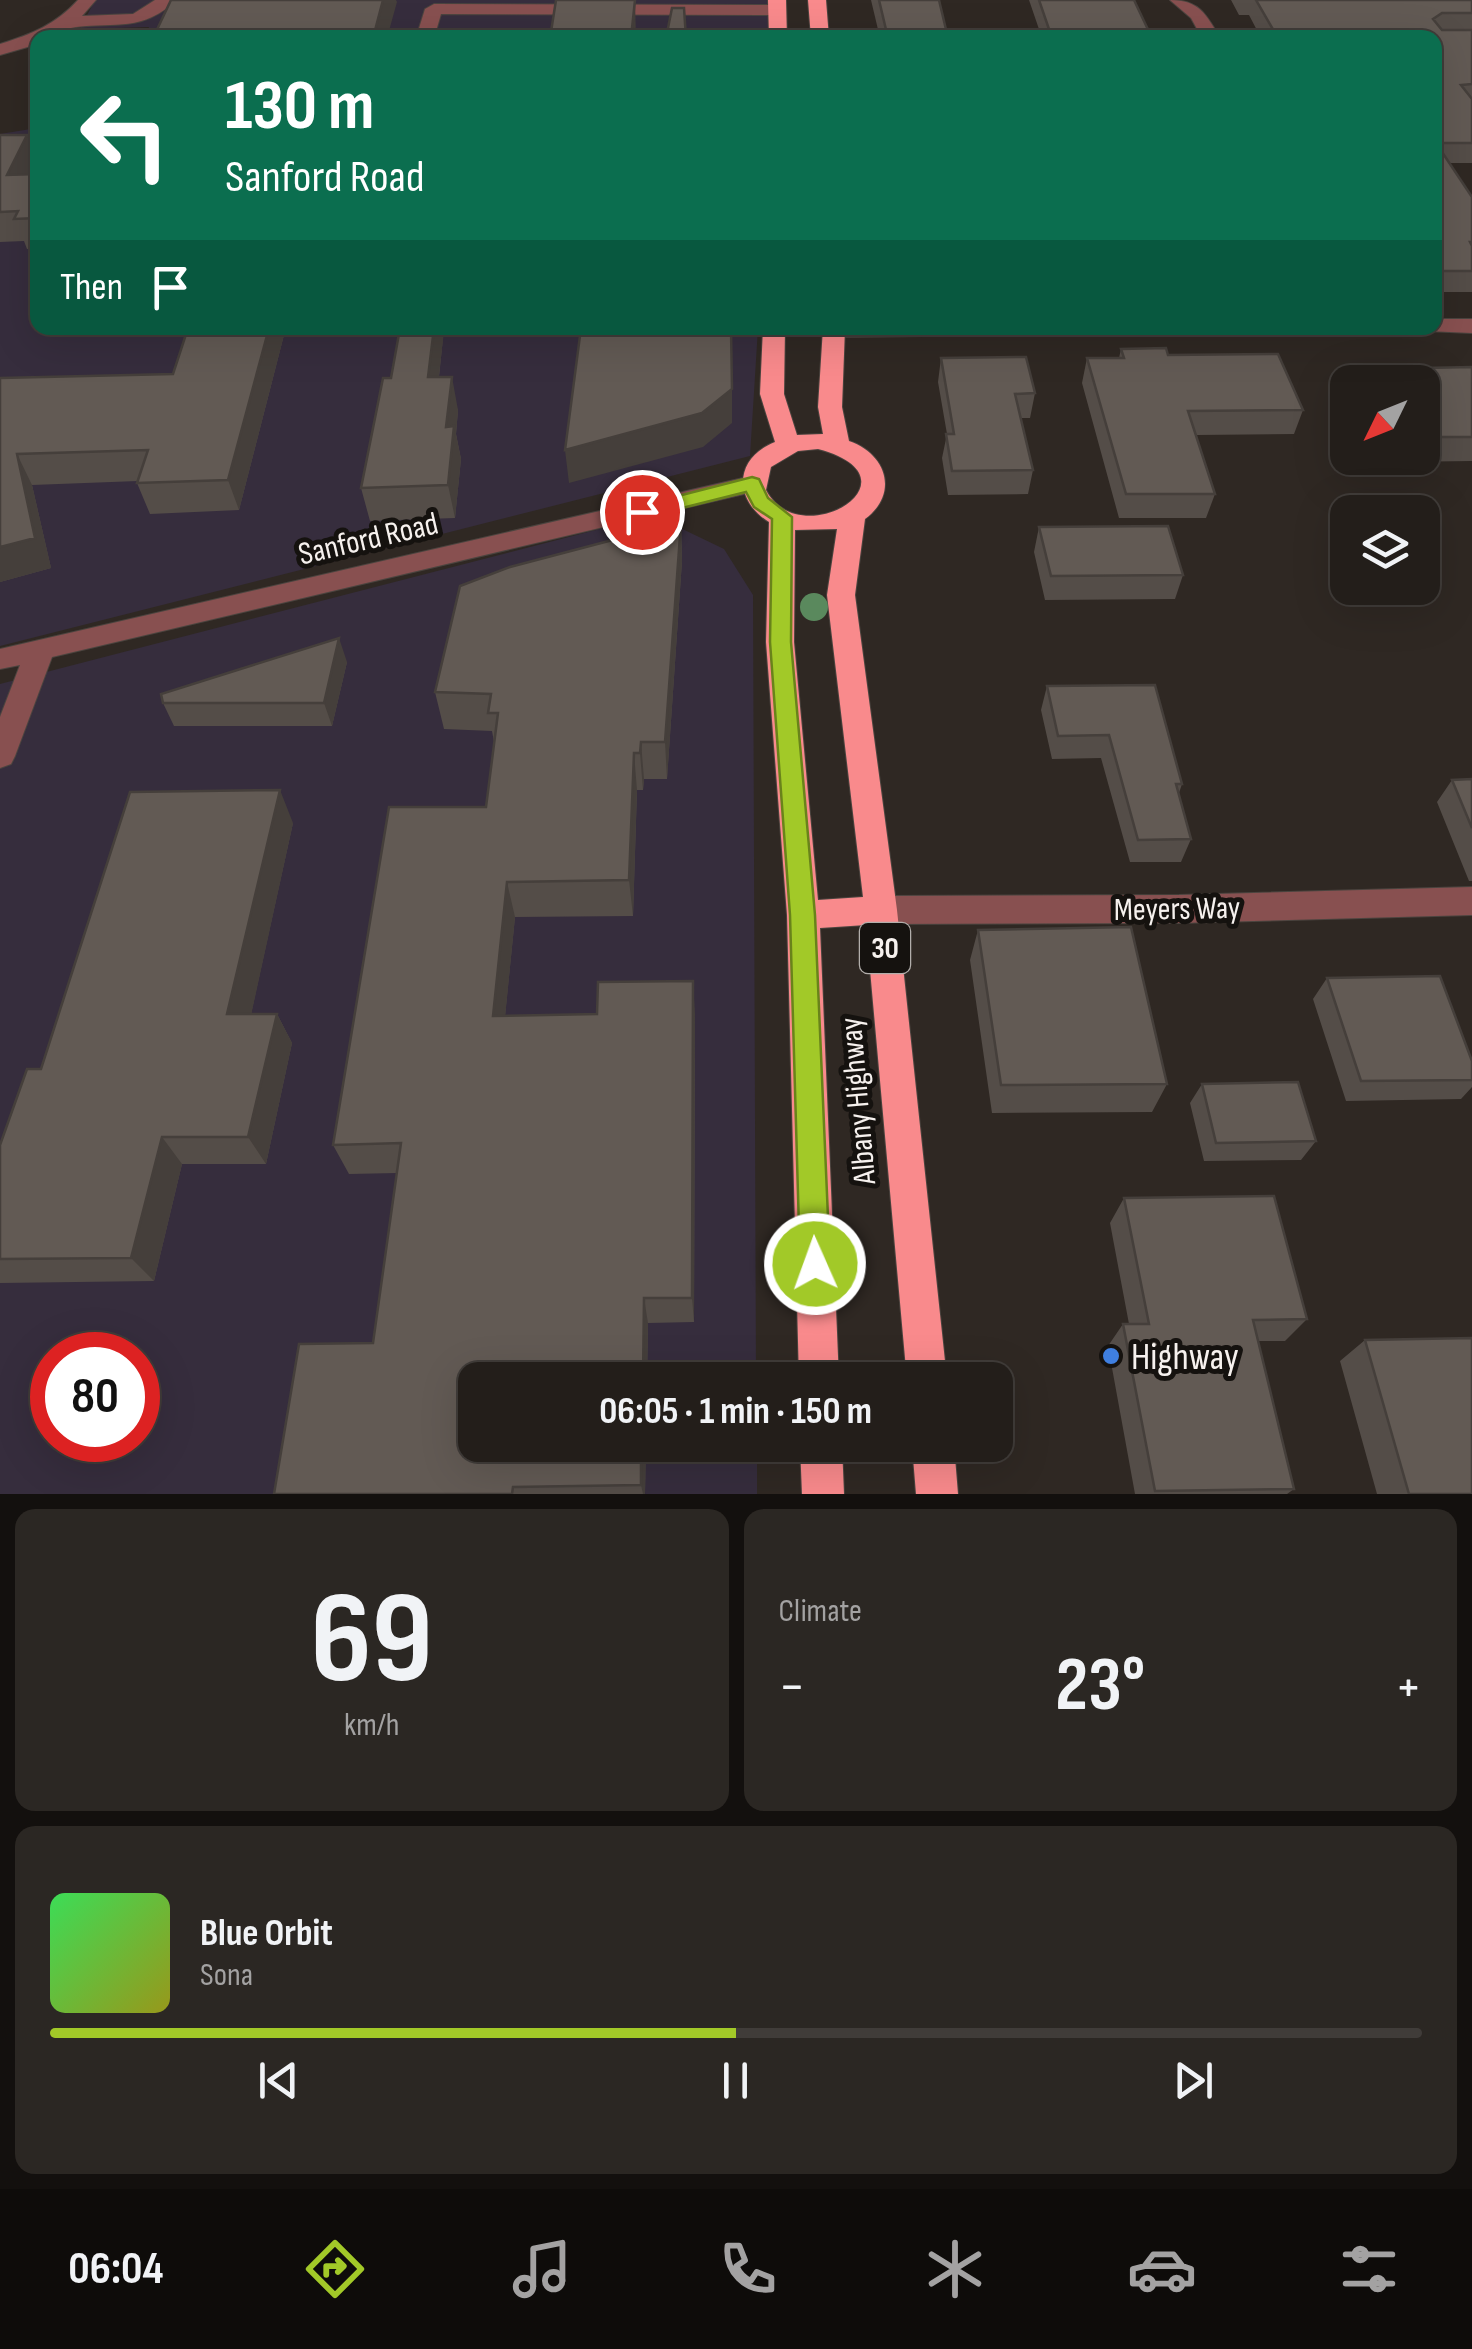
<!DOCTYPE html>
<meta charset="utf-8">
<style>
body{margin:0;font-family:"Sofia Sans Condensed",sans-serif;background:#2b2723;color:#f1f3f6;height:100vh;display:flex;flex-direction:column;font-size:38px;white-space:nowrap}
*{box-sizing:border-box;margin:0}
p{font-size:32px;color:#a3a2a2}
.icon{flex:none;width:55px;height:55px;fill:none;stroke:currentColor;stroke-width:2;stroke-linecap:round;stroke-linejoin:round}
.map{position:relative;height:1494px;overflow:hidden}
.side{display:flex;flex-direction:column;gap:15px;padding:15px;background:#13100e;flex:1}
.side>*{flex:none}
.guide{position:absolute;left:30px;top:30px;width:1412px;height:305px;border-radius:20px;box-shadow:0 10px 40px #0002,0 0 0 2px #403c39;background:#0b6e4f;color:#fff;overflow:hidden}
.needle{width:65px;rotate:227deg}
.fabs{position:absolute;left:1330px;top:365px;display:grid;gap:20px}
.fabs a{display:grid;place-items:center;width:110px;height:110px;border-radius:20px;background:#231e1a;box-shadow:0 10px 40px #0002,0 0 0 2px #403c39;font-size:50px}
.speed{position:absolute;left:30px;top:1332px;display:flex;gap:20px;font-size:50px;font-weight:700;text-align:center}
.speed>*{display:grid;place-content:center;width:130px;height:130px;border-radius:50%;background:#231e1a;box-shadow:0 10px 40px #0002,0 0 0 2px #403c39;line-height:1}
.speed .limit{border:15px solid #d22;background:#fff;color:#111}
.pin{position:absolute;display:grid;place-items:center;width:85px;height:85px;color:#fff;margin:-42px;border:5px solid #fff;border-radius:50%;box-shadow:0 2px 10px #0007}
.me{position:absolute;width:110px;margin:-55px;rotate:358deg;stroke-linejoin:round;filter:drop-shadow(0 0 8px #0008)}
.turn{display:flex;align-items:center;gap:35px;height:210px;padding:0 30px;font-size:45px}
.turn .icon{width:130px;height:130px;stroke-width:2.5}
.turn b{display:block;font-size:70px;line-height:85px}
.then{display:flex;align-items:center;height:95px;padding:0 30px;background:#0003;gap:20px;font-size:38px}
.big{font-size:75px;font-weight:700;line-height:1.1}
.side .card{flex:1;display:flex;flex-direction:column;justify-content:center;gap:15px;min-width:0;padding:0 35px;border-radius:20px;background:#2b2723}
.side .dial{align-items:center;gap:0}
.dial b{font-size:130px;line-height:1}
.song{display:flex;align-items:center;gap:30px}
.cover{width:120px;height:120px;border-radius:15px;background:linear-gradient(135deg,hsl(130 70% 55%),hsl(60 70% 35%))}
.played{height:10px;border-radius:5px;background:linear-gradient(90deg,#a2c928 50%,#403c39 50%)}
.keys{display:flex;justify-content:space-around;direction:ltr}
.heat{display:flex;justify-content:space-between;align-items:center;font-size:55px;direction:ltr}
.side .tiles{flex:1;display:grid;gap:15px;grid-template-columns:1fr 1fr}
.card:last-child{grid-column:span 2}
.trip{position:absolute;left:458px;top:1362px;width:555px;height:100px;border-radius:20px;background:#231e1a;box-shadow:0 10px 40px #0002,0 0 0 2px #403c39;font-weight:700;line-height:100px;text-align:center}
.tabs{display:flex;height:160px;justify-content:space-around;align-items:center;background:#0e0c0a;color:#a3a2a2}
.tabs .icon{width:70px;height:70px}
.tabs .selected{color:#a2c928}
.tabs b{font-size:45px;color:#f1f3f6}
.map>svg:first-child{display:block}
.commercial{fill:#362d3d;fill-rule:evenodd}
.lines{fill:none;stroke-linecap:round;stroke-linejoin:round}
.minor-casing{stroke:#4b443f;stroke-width:2}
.highway-casing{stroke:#4b443f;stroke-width:2}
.minor{fill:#885050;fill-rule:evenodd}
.highway{fill:#f98a8c;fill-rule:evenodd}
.tree{fill:#5a895d}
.wall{fill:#544d48}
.shaded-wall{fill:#453f3b}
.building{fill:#625a54;stroke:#453f3b;stroke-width:2.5}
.route{fill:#a2c928;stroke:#69831a;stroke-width:2.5}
.shop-dot{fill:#3f7fe0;stroke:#15120f;stroke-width:4}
.labels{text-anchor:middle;stroke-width:10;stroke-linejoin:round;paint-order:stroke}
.shield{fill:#15120f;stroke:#b2aeab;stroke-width:2.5}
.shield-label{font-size:30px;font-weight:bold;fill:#f6f1ee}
.street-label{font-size:32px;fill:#f6f1ee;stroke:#15120f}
.near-poi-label{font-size:38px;fill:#f6f1ee;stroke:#15120f;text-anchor:start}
</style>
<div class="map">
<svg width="1472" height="1494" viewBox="0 0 1472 1494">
<rect width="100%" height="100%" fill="#2f2823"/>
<path class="commercial" d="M95 0H779L776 38H145L149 27 80 29Z
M37 128 38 328H758L750 456 0 646V134Z
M672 524 724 549 753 595 756 1380H475V1445H757V1494H0V684L615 525ZM52 1355H138V1440H52Z"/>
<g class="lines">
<defs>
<path id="minor" d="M78 0H96L82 16 133 14 155 0H176C143 32 116 22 76 27 62 29 53 38 38 38V44L0 55V44C32 34 55 25 78 0Z
M1170 0C1199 0 1206 14 1220 38H1202L1191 18Z
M434 4 777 5 786 10 777 15 441 14 434 38H416L425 9Z
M1435 319H1472V333L1427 331 1425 328H1435Z
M824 328H1021L1010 335 834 337 826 335Z
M752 476 761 478 765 484 761 490 52 657 15 756 11 764 0 768V717L20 665 0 669V649Z
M1472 887V915L1179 923 881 924 869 920 865 910 869 900 881 896 1179 895Z"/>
<path id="highway" d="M768 0H786L787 38H769Z
M808 0H826L829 38H811Z
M763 328H785L784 394 797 435 823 434 818 407 823 328H845L842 407 849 441C887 454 899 494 865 519L855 595 897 910 947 1380H907L866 925 820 928 839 1380H799L787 915 766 642 769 522C733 500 734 458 775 442L760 394ZM818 449C927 478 800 556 766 490L771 467 798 451ZM837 529 827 595 863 897 818 900 794 642 795 530Z
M800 1445H842L844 1494H802Z
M912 1445H954L958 1494H916Z"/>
</defs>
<use href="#minor" class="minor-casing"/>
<use href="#highway" class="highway-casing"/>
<use href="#minor" class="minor"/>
<use href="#highway" class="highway"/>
</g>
<circle class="tree" cx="814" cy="607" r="14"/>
<path class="wall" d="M871 0H939L948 38H880Z
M1029 0H1134L1152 38H1042Z
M1231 0H1472V163H1449L1472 197V292H1435V38H1261L1249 15H1239Z
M0 135H27L38 160V167L34 174H38V248L27 249 24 241 0 242Z
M188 328H295L293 335H284L239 510 150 514 137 483 138 481 32 485 51 568 0 582V378L173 374Z
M400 328H444L439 377 458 410 456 434 461 459 455 518 370 521 361 488 391 378Z
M1121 349 1168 355 1303 410 1294 434 1196 435 1215 494 1206 518H1119L1082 383 1087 358H1119Z
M941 358 1035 393 1030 418H1021L1033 470 1028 494 948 495 942 458 947 434 938 382Z
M1472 367V461L1398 462 1396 458H1422V382H1369L1375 369Z
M681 522 682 561 667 779H644L643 790H637L633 916 515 917 505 1016 695 1014 694 1322 648 1323 645 1494H274L373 1343 397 1173 349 1174 333 1145 486 807 494 742 492 731 444 729 435 692Z
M1039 527 1183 575 1175 599 1045 600 1034 552Z
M347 662 332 726H174L163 703Z
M1047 686 1182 784 1179 793 1191 839 1181 862H1130L1101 758 1052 759 1041 710Z
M1472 779V881H1469L1437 802 1452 780Z
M293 823 251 1014H277L292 1043 266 1164H182L154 1281 0 1283V1145L41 1069Z
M978 930 1167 1084 1152 1112 992 1113 970 960Z
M1327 978 1472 1061V1087L1461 1099 1346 1101 1313 999Z
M1202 1084 1316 1141 1301 1160 1204 1161 1190 1103Z
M1124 1198 1307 1319 1285 1341H1258L1294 1489 1287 1494H1135L1108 1346 1123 1324H1129L1110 1223Z
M1365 1340 1472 1494H1377L1340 1361Z"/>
<path class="shaded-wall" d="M383 0H396L397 2 387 38H373Z
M635 0 636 38H631Z
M27 135 38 160V167L19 204 7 175Z
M269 328H282L284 335 239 510 228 480Z
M434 328H444V331L435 410 428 377Z
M452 377 458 410 456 434 461 459 455 518 448 485 446 427Z
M732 389V423L703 447 569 483 565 450Z
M17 454 32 485 51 568 0 582V547Z
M681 522 682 561 667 779 665 742Z
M339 638 347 662 332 726 324 703Z
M641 742 644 779 643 790 640 753Z
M634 753 637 790 633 916 629 880Z
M280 790 293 823 245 1043 227 1014Z
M507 882 515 917 502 1048 493 1016Z
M693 981 695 1014 694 1322 692 1298Z
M277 1014 292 1043 266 1164 248 1137Z
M162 1137 182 1164 154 1281 131 1258Z
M644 1298 648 1323 647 1380H643Z
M641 1445H646L645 1494H643L641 1485Z"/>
<path class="building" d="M171 0H383L373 38H153Z
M556 0H635L631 38H550Z
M879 0H939L948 38H888Z
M1039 0H1134L1152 38H1052Z
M1256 0H1472V13H1442L1433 19 1442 30H1472V84L1461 85 1472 99V143H1436L1472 197V242H1470L1472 246V271H1443L1435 257V38H1278Z
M672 8H684L686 38H666Z
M0 135H27L7 175 38 174V218L14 219 18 211 0 212Z
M188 328H269L228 480 137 483 148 450 17 454 35 538 0 547V378L173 374Z
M400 328H434L428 377H452L446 427 454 426 448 485 361 488 383 378H391Z
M581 328H731L732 389 702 413 565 450Z
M1166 348 1168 355 1278 354 1303 410 1188 411 1215 494H1126L1087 358H1124L1121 349Z
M1026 357 1035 393 1015 394 1033 470 952 471 946 434H954L941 358Z
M1472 367V437H1422V382H1382L1375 369Z
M681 522 665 742H641L640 753H634L629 880 507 882 493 1016 597 1014 598 982 693 981 692 1298H644L643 1380H475V1445H641V1485L513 1487 512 1494H274L299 1344 373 1343 401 1143 333 1145 389 807H486L498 713H488L491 694 435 692 460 586 510 567Z
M1168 526 1183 575 1051 576 1039 527Z
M339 638 324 703H163L161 694Z
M1155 685 1182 784H1176L1191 839 1138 840 1109 735 1058 736 1047 686Z
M1472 779V828L1452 780Z
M280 790 227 1014H277L248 1137H162L131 1258 0 1259V1145L27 1069H41L130 792Z
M1131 927 1167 1084 1001 1085 978 930Z
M1440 976 1472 1061V1080L1361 1081 1327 978Z
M1298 1082 1316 1141 1216 1143 1202 1084Z
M1274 1196 1307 1319 1253 1320 1294 1489 1155 1491 1123 1324H1149L1124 1198Z
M1472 1338V1494H1409L1365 1340Z"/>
<path class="route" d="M752 477 759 479 768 498 792 517 791 642 815 915 830 1264 825 1274 815 1279 804 1274 800 1264 790 915 770 642 772 519 754 507 746 492 642 518 632 512 635 507Z"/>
<circle class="shop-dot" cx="1111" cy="1356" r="10"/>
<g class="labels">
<rect class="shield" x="860" y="923" width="50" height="50" rx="8"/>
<g class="shield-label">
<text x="885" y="958">30</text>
</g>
<g class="street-label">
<text transform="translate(368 538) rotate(-13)" y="11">Sanford Road</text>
<text transform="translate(1177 908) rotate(-1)" y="11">Meyers Way</text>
<text transform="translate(857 1101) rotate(-95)" y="11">Albany Highway</text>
</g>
<g class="near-poi-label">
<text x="1131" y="1369">Highway</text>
</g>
</g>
</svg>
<div class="fabs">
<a><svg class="needle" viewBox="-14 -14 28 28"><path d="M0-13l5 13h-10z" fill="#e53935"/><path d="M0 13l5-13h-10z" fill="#a3a2a2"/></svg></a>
<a><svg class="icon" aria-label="layers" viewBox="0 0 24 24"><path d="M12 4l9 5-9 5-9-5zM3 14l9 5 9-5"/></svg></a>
</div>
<div class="speed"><div class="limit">80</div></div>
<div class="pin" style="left:642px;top:512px;background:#d93025"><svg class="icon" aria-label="arrive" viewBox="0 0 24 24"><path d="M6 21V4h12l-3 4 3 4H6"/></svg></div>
<svg class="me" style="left:815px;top:1264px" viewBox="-20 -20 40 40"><circle r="17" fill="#a2c928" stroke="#fff" stroke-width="3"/><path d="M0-11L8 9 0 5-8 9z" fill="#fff"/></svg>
<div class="trip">06:05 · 1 min · 150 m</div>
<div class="guide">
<div class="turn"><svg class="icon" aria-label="left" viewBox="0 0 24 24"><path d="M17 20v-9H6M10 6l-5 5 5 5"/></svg><div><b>130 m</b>Sanford Road</div></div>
<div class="then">Then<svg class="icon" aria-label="arrive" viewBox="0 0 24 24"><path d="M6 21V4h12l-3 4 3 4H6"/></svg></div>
</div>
</div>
<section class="side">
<div class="tiles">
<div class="card dial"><b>69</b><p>km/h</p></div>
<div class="card"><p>Climate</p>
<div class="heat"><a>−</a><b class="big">23°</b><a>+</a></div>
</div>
<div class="card">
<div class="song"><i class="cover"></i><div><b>Blue Orbit</b><p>Sona</p></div></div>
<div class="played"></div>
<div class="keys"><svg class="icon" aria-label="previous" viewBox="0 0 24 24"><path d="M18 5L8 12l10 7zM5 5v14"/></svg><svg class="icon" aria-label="pause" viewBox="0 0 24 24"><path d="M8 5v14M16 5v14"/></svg><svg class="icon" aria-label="next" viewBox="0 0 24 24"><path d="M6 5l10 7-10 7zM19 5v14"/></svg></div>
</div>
</div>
</section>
<nav class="tabs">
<b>06:04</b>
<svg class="icon selected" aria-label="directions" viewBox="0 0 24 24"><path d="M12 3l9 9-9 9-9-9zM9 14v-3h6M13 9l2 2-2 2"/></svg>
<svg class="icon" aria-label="music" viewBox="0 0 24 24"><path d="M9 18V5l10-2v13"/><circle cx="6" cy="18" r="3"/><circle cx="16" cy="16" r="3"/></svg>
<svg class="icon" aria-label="phone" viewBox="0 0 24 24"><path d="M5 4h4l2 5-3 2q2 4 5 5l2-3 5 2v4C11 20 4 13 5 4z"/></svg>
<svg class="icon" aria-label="climate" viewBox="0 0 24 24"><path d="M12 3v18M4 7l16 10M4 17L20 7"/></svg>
<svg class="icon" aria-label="car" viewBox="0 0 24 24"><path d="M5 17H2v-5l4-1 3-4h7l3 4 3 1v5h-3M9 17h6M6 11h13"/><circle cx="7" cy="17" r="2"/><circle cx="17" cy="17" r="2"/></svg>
<svg class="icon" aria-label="filters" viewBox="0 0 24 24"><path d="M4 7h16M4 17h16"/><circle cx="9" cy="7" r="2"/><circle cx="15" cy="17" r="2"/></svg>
</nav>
